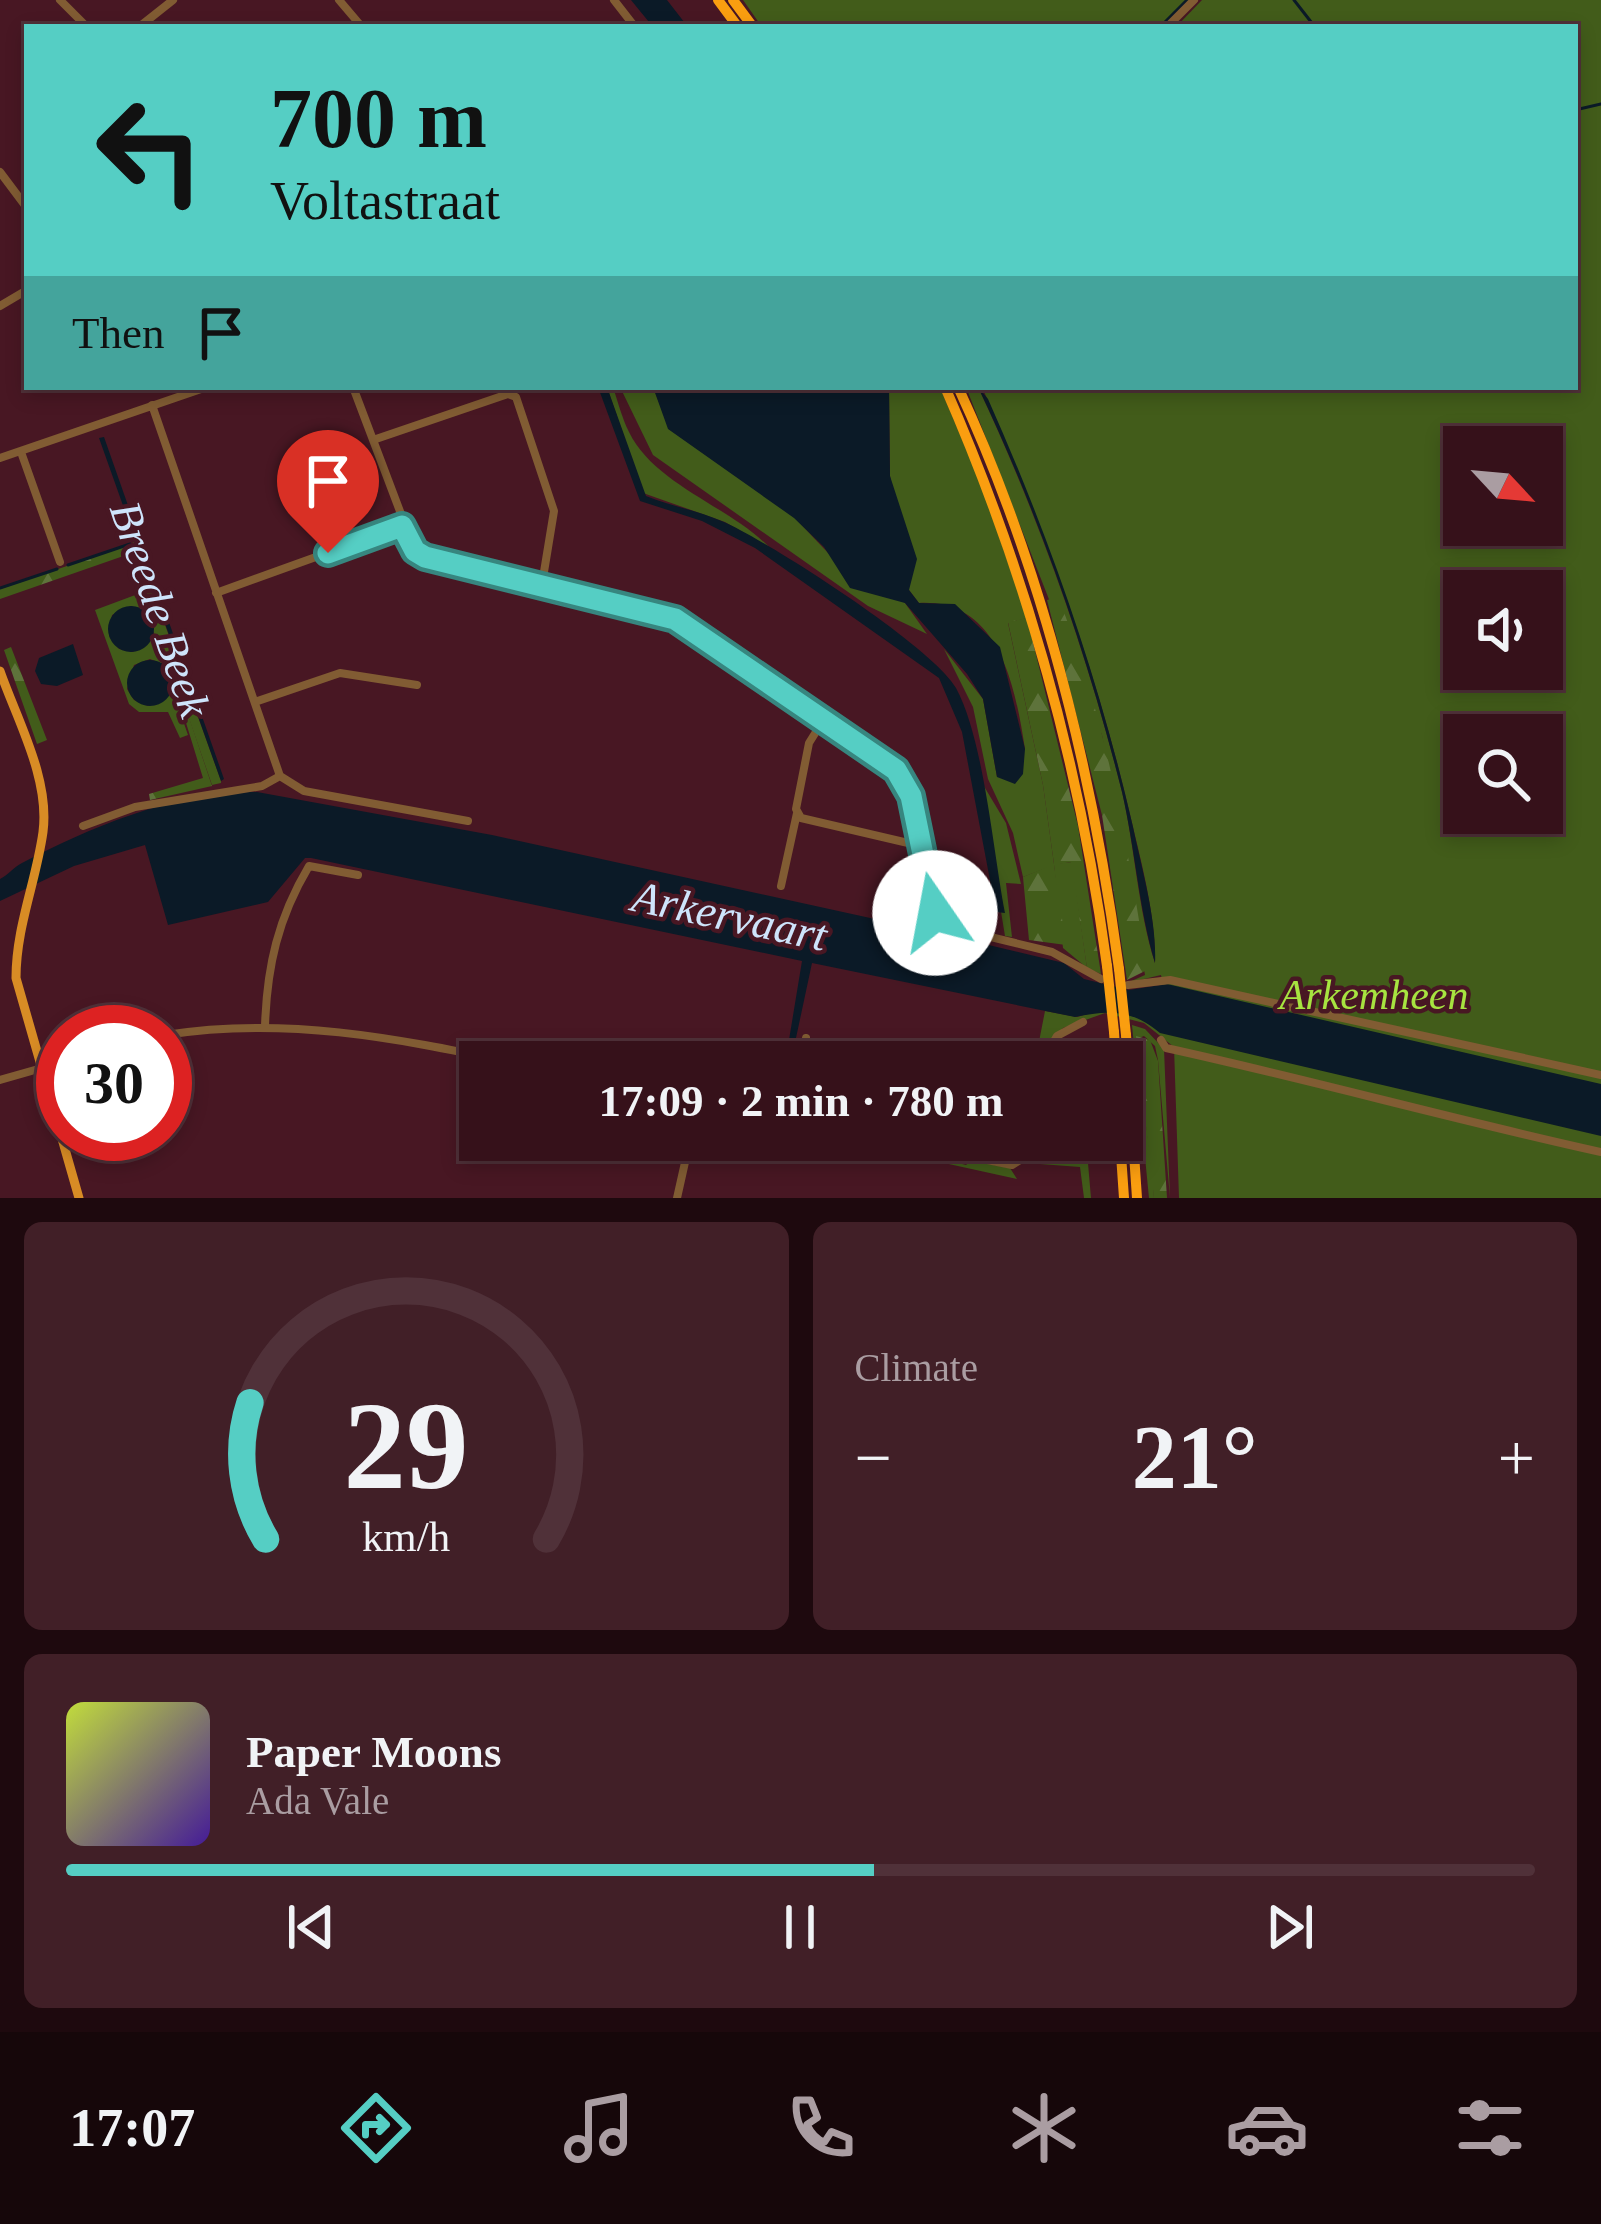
<!DOCTYPE html>
<meta charset="utf-8">
<style>
body{margin:0;font-family:"Times New Roman",serif;background:#411f27;color:#f1f3f6;height:100vh;display:flex;flex-direction:column;font-size:45px;white-space:nowrap}
*{box-sizing:border-box;margin:0}
p{font-size:39px;color:#aa9da2}
.icon{flex:none;width:66px;height:66px;fill:none;stroke:currentColor;stroke-width:2;stroke-linecap:round;stroke-linejoin:round}
.map{position:relative;height:1198px;overflow:hidden}
.drawer{display:flex;flex-direction:column;gap:24px;padding:24px;background:#1e090e;flex:1}
.drawer>*{flex:none}
.banner{position:absolute;left:24px;top:24px;width:1554px;height:366px;border-radius:0px;box-shadow:0 6px 18px #0003,0 0 0 3px #503139;background:#55cec4;color:#111;overflow:hidden}
.needle{width:78px;rotate:116deg}
.fabs{position:absolute;left:1443px;top:426px;display:grid;gap:24px}
.fabs a{display:grid;place-items:center;width:120px;height:120px;border-radius:0px;background:#36111a;box-shadow:0 6px 18px #0003,0 0 0 3px #503139;font-size:60px}
.speed{position:absolute;left:36px;top:1005px;display:flex;gap:24px;font-size:60px;font-weight:700;text-align:center}
.speed>*{display:grid;place-content:center;width:156px;height:156px;border-radius:50%;background:#36111a;box-shadow:0 6px 18px #0003,0 0 0 3px #503139;line-height:1}
.speed .limit{border:18px solid #d22;background:#fff;color:#111}
.pin{position:absolute;display:grid;place-items:center;width:102px;height:102px;color:#fff;margin:-123px -51px;border-radius:50% 50% 50% 0;rotate:-45deg;box-shadow:0 0 12px #0007}
.pin .icon{rotate:45deg}
.me{position:absolute;width:132px;margin:-66px;rotate:348deg;stroke-linejoin:round;filter:drop-shadow(0 0 9px #0008)}
.turn{display:flex;align-items:center;gap:42px;height:252px;padding:0 48px;font-size:54px}
.turn .icon{width:156px;height:156px;stroke-width:2.5}
.turn b{display:block;font-size:84px;line-height:102px}
.then{display:flex;align-items:center;height:114px;padding:0 48px;background:#0003;gap:24px;font-size:45px}
.big{font-size:90px;font-weight:700;line-height:1.1}
.drawer .widget{flex:1;display:flex;flex-direction:column;justify-content:center;gap:18px;min-width:0;padding:0 42px;border-radius:18px;background:#411f27}
.drawer .dial{align-items:center;gap:0}
.dial svg{height:312px;overflow:visible;fill:none;stroke:#503139;stroke-width:7;stroke-linecap:round;text-anchor:middle}
.dial text{fill:#f1f3f6;stroke:none}
.song{display:flex;align-items:center;gap:36px}
.cover{width:144px;height:144px;border-radius:18px;background:linear-gradient(135deg,hsl(70 70% 55%),hsl(260 70% 35%))}
.played{height:12px;border-radius:6px;background:linear-gradient(90deg,#55cec4 55%,#503139 55%)}
.keys{display:flex;justify-content:space-around;direction:ltr}
.heat{display:flex;justify-content:space-between;align-items:center;font-size:66px;direction:ltr}
.drawer .tiles{flex:1;display:grid;gap:24px;grid-template-columns:1fr 1fr}
.widget:last-child{grid-column:span 2}
.trip{position:absolute;left:459px;top:1041px;width:684px;height:120px;border-radius:0px;background:#36111a;box-shadow:0 6px 18px #0003,0 0 0 3px #503139;font-weight:700;line-height:120px;text-align:center}
.menu{display:flex;height:192px;justify-content:space-around;align-items:center;background:#16070a;color:#aa9da2}
.menu .icon{width:84px;height:84px}
.menu .active{color:#55cec4}
.menu b{font-size:54px;color:#f1f3f6}
.map>svg:first-child{display:block}
.green{fill:#425c1a;fill-rule:evenodd}
.forest{fill:url(#forest-firs)}
.water{fill:#0b1a27}
.lines{fill:none;stroke-linecap:round;stroke-linejoin:round}
.stream{stroke:#0b1a27;stroke-width:3}
.minor{stroke:#815c33;stroke-width:8}
.major{stroke:#d88c25;stroke-width:9}
.highway{stroke:#fa9e10;stroke-width:10}
.highway-bridge{stroke:#fa9e10;stroke-width:10}
.route-casing{stroke:#37867f;stroke-width:30}
.route{stroke:#55cec4;stroke-width:21}
.labels{text-anchor:middle;stroke-width:9;stroke-linejoin:round;paint-order:stroke}
.park-label{font-size:42px;font-style:italic;fill:#a7e440;stroke:#481723}
.water-label{font-size:45px;font-style:italic;fill:#cee4fb;stroke:#481723}
</style>
<div class="map">
<svg width="1601" height="1198" viewBox="0 0 1601 1198">
<defs>
<pattern id="forest-firs" width="22" height="20" patternUnits="userSpaceOnUse" patternTransform="scale(3)"><rect width="22" height="20" fill="#425c1a"/><path d="M5 1l3.5 6h-7zM16 11l3.5 6h-7z" fill="#5e733b"/></pattern>
</defs>
<rect width="100%" height="100%" fill="#481723"/>
<path class="green" d="M743 0H1188L1162 27H762Z
M1202 0H1601V1198H1179L1174 1047 1144 1023 1105 1013 1063 1028 1035 1062 1045 1011 1077 1017 1105 1009 1141 1018 1172 1034 1161 975 1127 983 1145 975 1102 735 966 387H978C1039 517 1087 653 1122 792 1135 848 1138 910 1155 963 1156 914 1140 858 1129 810 1094 663 1043 524 982 387H1575V27H1176ZM1464 447H1542V525H1464ZM1464 591H1542V669H1464ZM1464 735H1542V813H1464Z
M607 387H613C618 402 622 418 629 432 655 485 729 506 769 547L725 522 643 493Z
M620 387H653L669 429 794 517 830 555 905 603 927 634 868 606 653 455Z
M889 387H940L981 484 1027 618 1008 623 1043 785 1054 864 1072 862 1087 968 1063 948 1054 865 1023 877 1013 833 988 779 973 707 944 649 983 699 997 777 1025 749C1015 685 999 599 919 603L909 590 890 476Z
M135 541 221 781V783L212 785 146 594 145 611 131 606 112 615 109 636 119 649 133 652 153 635 163 664 150 659 134 665 127 689 134 700 148 706 172 689 188 735 180 738 168 712H139L129 704 95 610 146 591 131 544Z
M979 778 1006 823 1021 884 1006 883 1012 937 1005 936Z
M1132 1025 1145 1029 1164 1049 1170 1198 1158 1060 1155 1046 1144 1036 1136 1039 1153 1181 1154 1198H1149Z
M871 1140 966 1165 971 1161 1010 1168 1017 1179 844 1141Z
M1047 1140H1086L1091 1198H1084L1080 1167 1040 1164Z"/>
<path class="forest" d="M131 544 212 786 150 800 149 794 203 778 171 674 145 611 146 591 132 553 0 599V589Z
M1058 597C1106 717 1127 844 1147 970L1127 980 1102 815 1047 600Z
M1027 618 1078 826 1101 974 1087 968 1071 862 1054 865 1066 945 1029 940 1023 877 1054 864 1043 785 1008 622Z
M11 647 47 740 37 744 4 650Z
M1136 1036 1150 1040 1158 1061 1167 1198H1154Z"/>
<path class="water" d="M631 0H667L688 27H653Z
M598 387H607L646 496C671 506 699 511 724 522 771 543 933 647 956 688 984 740 993 851 1005 913L996 912 962 732 939 678 755 548 702 521 640 501Z
M653 387H889L890 476 917 559 909 590 919 603 955 604 1000 647 1025 749 1023 774 1015 784 997 777 983 699 967 674 905 603 850 588 824 547 794 518 668 429Z
M978 387 988 399C1050 538 1099 679 1133 827 1142 870 1157 921 1155 963 1139 909 1135 848 1122 792 1087 653 1040 517 978 387Z
M104 437 224 779 221 781 99 438Z
M108 629a23 23 0 1 1 46 0a23 23 0 1 1-46 0Z
M73 644 83 675 57 686 41 684 35 671 39 658Z
M127 683a23 23 0 1 1 46 0a23 23 0 1 1-46 0Z
M257 792 492 835 934 932 1064 963 1084 979 1129 990 1167 984 1601 1084V1136L1160 1033C1132 1009 1108 1010 1075 1017L812 963 796 1038 789 1040 802 961 311 858H305L268 902 168 925 145 845 74 866 0 901V879C10 874 12 868 22 863 90 827 179 790 257 792Z"/>
<g class="lines">
<path class="stream" d="M1294 0 1315 27
M1160 27 1187 0
M1575 110 1601 104
M68 565 130 544
M0 588 57 569"/>
<path class="minor" d="M60 0 87 27
M339 0 362 27
M614 0 635 27
M139 27 173 0
M1167 27 1194 0
M0 172 27 208
M0 306 27 290
M353 387 415 551 675 619 896 771 911 796 941 925 1052 952 1101 979
M152 405 280 776 304 791 468 821
M373 440 508 394 516 397 554 511 542 584
M21 452 60 562
M0 458 207 387
M216 593 402 526
M255 702 340 673 417 685
M824 719 809 743 796 809 801 818 921 846
M83 826 135 807 262 786 280 776
M781 886 797 813
M1128 985 1170 980 1601 1075
M265 1026C267 966 278 918 309 866L358 875
M165 1035C284 1016 395 1038 511 1062
M1161 1040 1166 1048C1312 1080 1455 1120 1601 1152
M801 1062 806 1038
M1042 1062 1057 1036 1083 1022
M0 1080 63 1062
M889 1140 1012 1165 1020 1160 1026 1140
M677 1198 690 1140"/>
<path class="major" d="M0 671C17 720 50 778 43 832 36 882 16 927 16 978L79 1198"/>
<path class="highway" d="M718 0 738 27
M733 0 753 27
M945 387C1026 572 1080 766 1107 966
M958 387C1043 570 1092 769 1119 969
M1114 1032 1116 1062
M1126 1035 1137 1198
M1120 1140 1124 1198"/>
<path class="highway-bridge" d="M1107 966 1114 1032
M1119 969 1126 1035"/>
</g>
<g class="lines">
<defs>
<path id="route" d="M328 553 402 526 415 551 425 557 675 619 896 770 911 796 935 913"/>
</defs>
<use href="#route" class="route-casing"/>
<use href="#route" class="route"/>
</g>
<g class="labels">
<g class="park-label">
<text x="1374" y="1009">Arkemheen</text>
</g>
<g class="water-label">
<text transform="translate(161 609) rotate(71)" y="16">Breede Beek</text>
<text transform="translate(730 915) rotate(12)" y="16">Arkervaart</text>
</g>
</g>
</svg>
<div class="fabs">
<a><svg class="needle" viewBox="-14 -14 28 28"><path d="M0-13l5 13h-10z" fill="#e53935"/><path d="M0 13l5-13h-10z" fill="#aa9da2"/></svg></a>
<a><svg class="icon" aria-label="sound" viewBox="0 0 24 24"><path d="M4 9h4l5-4v14l-5-4H4zM17 9q2 3 0 6"/></svg></a>
<a><svg class="icon" aria-label="search" viewBox="0 0 24 24"><circle cx="10" cy="10" r="6"/><path d="M15 15l6 6"/></svg></a>
</div>
<div class="speed"><div class="limit">30</div></div>
<div class="pin" style="left:328px;top:553px;background:#d93025"><svg class="icon" aria-label="arrive" viewBox="0 0 24 24"><path d="M6 21V4h12l-3 4 3 4H6"/></svg></div>
<svg class="me" style="left:935px;top:913px" viewBox="-20 -20 40 40"><circle r="19" fill="#fff"/><path d="M0-13L10 11 0 6-10 11z" fill="#55cec4"/></svg>
<div class="trip">17:09 · 2 min · 780 m</div>
<div class="banner">
<div class="turn"><svg class="icon" aria-label="left" viewBox="0 0 24 24"><path d="M17 20v-9H6M10 6l-5 5 5 5"/></svg><div><b>700 m</b>Voltastraat</div></div>
<div class="then">Then<svg class="icon" aria-label="arrive" viewBox="0 0 24 24"><path d="M6 21V4h12l-3 4 3 4H6"/></svg></div>
</div>
</div>
<section class="drawer">
<div class="tiles">
<div class="widget dial"><svg viewBox="0 0 100 80">
<path d="M14 69A42 42 0 1 1 86 69"/>
<path d="M14 69A42 42 0 0 1 10 34" stroke="#55cec4"/>
<text x="50" y="56" font-size="32" font-weight="700">29</text>
<text x="50" y="72" font-size="11">km/h</text>
</svg></div>
<div class="widget"><p>Climate</p>
<div class="heat"><a>−</a><b class="big">21°</b><a>+</a></div>
</div>
<div class="widget">
<div class="song"><i class="cover"></i><div><b>Paper Moons</b><p>Ada Vale</p></div></div>
<div class="played"></div>
<div class="keys"><svg class="icon" aria-label="previous" viewBox="0 0 24 24"><path d="M18 5L8 12l10 7zM5 5v14"/></svg><svg class="icon" aria-label="pause" viewBox="0 0 24 24"><path d="M8 5v14M16 5v14"/></svg><svg class="icon" aria-label="next" viewBox="0 0 24 24"><path d="M6 5l10 7-10 7zM19 5v14"/></svg></div>
</div>
</div>
</section>
<nav class="menu">
<b>17:07</b>
<svg class="icon active" aria-label="directions" viewBox="0 0 24 24"><path d="M12 3l9 9-9 9-9-9zM9 14v-3h6M13 9l2 2-2 2"/></svg>
<svg class="icon" aria-label="music" viewBox="0 0 24 24"><path d="M9 18V5l10-2v13"/><circle cx="6" cy="18" r="3"/><circle cx="16" cy="16" r="3"/></svg>
<svg class="icon" aria-label="phone" viewBox="0 0 24 24"><path d="M5 4h4l2 5-3 2q2 4 5 5l2-3 5 2v4C11 20 4 13 5 4z"/></svg>
<svg class="icon" aria-label="climate" viewBox="0 0 24 24"><path d="M12 3v18M4 7l16 10M4 17L20 7"/></svg>
<svg class="icon" aria-label="car" viewBox="0 0 24 24"><path d="M5 17H2v-5l4-1 3-4h7l3 4 3 1v5h-3M9 17h6M6 11h13"/><circle cx="7" cy="17" r="2"/><circle cx="17" cy="17" r="2"/></svg>
<svg class="icon" aria-label="filters" viewBox="0 0 24 24"><path d="M4 7h16M4 17h16"/><circle cx="9" cy="7" r="2"/><circle cx="15" cy="17" r="2"/></svg>
</nav>
